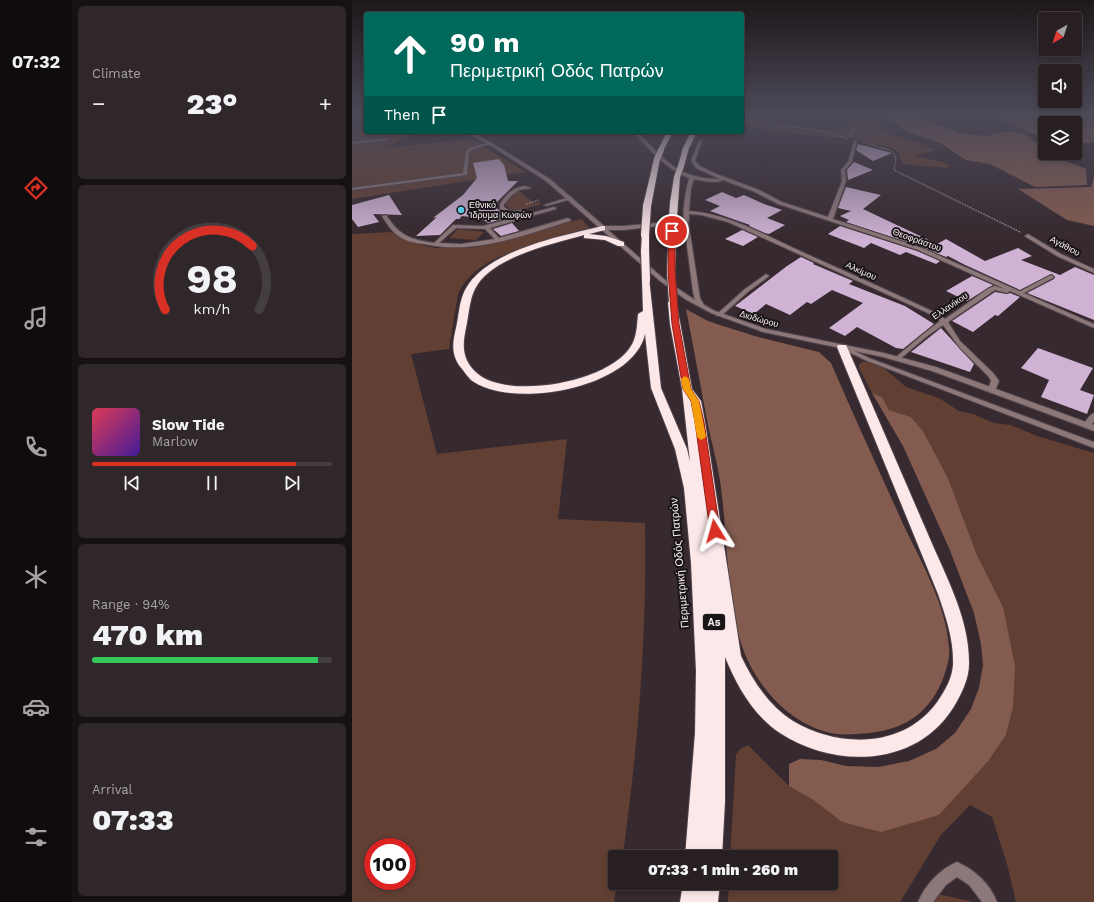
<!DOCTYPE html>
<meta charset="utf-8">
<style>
body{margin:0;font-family:"Work Sans",sans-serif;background:#30272b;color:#f1f3f6;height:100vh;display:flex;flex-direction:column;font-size:15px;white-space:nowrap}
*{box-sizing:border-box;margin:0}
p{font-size:13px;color:#a5a2a6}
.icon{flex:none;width:22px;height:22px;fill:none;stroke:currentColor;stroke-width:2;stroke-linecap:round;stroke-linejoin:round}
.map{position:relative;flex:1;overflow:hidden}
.details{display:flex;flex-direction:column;gap:6px;padding:6px;background:#161113;width:280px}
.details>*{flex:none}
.banner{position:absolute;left:12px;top:12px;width:380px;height:122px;border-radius:4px;box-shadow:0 2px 6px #0003,0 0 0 1px #443d41;background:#00695c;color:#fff;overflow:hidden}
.needle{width:26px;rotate:219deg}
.fabs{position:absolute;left:686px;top:12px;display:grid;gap:8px}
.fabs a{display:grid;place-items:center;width:44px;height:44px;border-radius:4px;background:#281f23;box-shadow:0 2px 6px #0003,0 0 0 1px #443d41;font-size:20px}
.speed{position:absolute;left:12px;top:838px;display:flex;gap:8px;font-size:20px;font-weight:700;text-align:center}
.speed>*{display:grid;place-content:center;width:52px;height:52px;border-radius:50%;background:#281f23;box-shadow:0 2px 6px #0003,0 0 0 1px #443d41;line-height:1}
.speed .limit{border:6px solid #d22;background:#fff;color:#111}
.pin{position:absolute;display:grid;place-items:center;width:34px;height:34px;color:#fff;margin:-17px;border:2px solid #fff;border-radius:50%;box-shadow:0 1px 4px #0007}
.me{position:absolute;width:44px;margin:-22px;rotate:352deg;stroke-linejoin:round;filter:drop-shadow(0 0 3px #0008)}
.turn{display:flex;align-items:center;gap:14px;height:84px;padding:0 20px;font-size:18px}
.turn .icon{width:52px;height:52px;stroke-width:2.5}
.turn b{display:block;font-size:28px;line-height:34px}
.then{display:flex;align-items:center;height:38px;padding:0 20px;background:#0003;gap:8px;font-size:15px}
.big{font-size:30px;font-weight:800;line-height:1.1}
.details .tile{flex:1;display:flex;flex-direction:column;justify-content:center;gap:6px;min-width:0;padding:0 14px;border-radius:6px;background:#30272b}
.details .dial{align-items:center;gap:0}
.dial svg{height:104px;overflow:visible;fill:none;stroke:#443d41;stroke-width:7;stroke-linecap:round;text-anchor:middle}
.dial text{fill:#f1f3f6;stroke:none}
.song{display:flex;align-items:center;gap:12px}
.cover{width:48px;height:48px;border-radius:6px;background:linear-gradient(135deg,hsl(350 70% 55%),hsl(260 70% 35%))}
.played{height:4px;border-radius:2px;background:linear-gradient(90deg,#d93025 85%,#443d41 85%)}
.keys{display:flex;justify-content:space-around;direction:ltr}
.heat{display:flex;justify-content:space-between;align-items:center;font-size:22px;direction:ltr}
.charge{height:6px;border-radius:3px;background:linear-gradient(90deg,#34c759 94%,#443d41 0)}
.trip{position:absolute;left:256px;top:850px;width:230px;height:40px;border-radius:4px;background:#281f23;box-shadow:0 2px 6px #0003,0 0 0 1px #443d41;font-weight:800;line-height:40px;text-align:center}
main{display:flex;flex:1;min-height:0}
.dock{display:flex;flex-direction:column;width:72px;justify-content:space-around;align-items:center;background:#100c0e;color:#a5a2a6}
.dock .icon{width:28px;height:28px}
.dock .current{color:#d93025}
.dock b{font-size:18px;color:#f1f3f6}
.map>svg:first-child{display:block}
.green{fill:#623f33;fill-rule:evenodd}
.forest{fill:#845c4f}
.building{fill:#cfb2d4}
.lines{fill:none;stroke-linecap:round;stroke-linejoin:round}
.service-casing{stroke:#51454b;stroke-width:2}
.minor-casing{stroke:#51454b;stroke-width:2}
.tertiary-casing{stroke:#51454b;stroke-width:2}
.motorway-casing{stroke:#51454b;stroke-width:2}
.path{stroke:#897e83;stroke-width:1.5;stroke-dasharray:2 1;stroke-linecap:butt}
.service{fill:#8c7779;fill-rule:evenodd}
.minor{fill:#8c7779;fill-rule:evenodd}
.tertiary{fill:#8c7779;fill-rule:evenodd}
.motorway{fill:#fce7e9;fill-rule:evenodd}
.motorway-bridge-far1-casing{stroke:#51454b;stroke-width:7;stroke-linecap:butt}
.motorway-bridge-casing{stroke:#51454b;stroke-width:10;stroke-linecap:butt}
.motorway-bridge-far1{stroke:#fce7e9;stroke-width:6}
.motorway-bridge{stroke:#fce7e9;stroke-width:8}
.route{fill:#d93025;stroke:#8d1f18}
.slow{fill:#f59e0b}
.poi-dot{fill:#59c8e5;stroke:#191416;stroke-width:1.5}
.labels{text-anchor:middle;stroke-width:4;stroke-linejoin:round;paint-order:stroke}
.far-poi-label{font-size:9px;fill:#faf1f5;stroke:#191416;text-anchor:start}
.far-street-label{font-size:9px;fill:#faf1f5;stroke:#191416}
.shield{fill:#191416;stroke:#b6afb2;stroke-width:1}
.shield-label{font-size:10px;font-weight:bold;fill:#faf1f5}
.street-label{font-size:11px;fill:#faf1f5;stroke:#191416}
</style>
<main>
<nav class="dock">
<b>07:32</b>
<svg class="icon current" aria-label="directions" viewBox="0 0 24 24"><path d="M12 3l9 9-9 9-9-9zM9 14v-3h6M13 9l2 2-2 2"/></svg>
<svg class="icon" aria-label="music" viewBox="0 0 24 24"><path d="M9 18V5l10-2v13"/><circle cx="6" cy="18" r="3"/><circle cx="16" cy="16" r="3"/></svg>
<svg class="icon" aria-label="phone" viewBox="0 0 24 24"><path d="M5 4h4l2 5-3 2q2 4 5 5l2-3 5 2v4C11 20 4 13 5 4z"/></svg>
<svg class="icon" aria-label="climate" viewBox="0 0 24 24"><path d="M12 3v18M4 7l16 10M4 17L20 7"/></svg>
<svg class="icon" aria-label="car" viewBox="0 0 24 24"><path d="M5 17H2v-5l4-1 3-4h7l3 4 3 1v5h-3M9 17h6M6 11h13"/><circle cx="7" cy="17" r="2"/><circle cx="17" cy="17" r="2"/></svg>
<svg class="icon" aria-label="filters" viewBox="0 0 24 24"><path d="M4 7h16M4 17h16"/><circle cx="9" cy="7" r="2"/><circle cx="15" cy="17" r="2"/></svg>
</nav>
<section class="details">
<div class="tile"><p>Climate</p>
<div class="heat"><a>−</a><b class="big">23°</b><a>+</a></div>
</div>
<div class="tile dial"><svg viewBox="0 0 100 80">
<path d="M14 69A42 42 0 1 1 86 69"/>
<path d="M14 69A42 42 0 0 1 81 20" stroke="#d93025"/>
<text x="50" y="56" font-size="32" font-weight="700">98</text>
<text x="50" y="72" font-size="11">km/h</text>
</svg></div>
<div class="tile">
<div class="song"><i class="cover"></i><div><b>Slow Tide</b><p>Marlow</p></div></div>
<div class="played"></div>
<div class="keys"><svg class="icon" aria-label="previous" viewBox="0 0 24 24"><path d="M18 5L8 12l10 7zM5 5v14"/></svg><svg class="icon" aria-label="pause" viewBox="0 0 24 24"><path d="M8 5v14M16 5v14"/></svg><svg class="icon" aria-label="next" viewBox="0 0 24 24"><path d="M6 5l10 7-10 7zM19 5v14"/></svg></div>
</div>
<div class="tile"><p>Range · 94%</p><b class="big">470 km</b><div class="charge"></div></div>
<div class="tile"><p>Arrival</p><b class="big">07:33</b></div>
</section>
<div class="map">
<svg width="742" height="902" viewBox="0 0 742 902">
<rect width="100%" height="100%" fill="#36292f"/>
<path class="green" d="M390 114 411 125 419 127 423 125 481 130 491 129 495 124 492 114H518L528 122 532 130 539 135 560 140 583 149C578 154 569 152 563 156L590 162 597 165 596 168 550 164 546 152 540 148 497 137 491 138C457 135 423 134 390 123Z
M14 126V132H68L32 148 119 139 174 172 0 199V137Z
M166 190 182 203 188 202 190 204 165 211H160L153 204Z
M229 219 238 228C230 233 218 234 209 237 174 247 123 257 106 294L97 349 59 354 85 454 215 439 206 519 293 523C295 631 287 733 273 840L270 857H263V883H265L262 902H0V234L40 232 49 238 73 246 85 248H117L137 245ZM21 847H55V881H21Z
M106 229 132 232 124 240 97 238Z
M510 362H517L532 368 554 387 587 398 607 411 621 414 642 423 659 425 685 436 742 453V902H664L655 864 640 817 618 805 589 835 548 902H376L377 883H479V857H378L384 755 388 749 396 745 437 786 463 801 637 760 654 735 661 707 651 607 625 555 596 478 571 431 559 417 537 410 530 397 520 393 507 368V364Z
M586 894 618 901 619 902H582Z"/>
<path class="forest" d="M531 114H566L565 117 608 133 634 136 657 131 672 134 693 149V153H700L711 160 734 169 735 185 683 187 638 164 614 160 588 143 555 132Z
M638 114H734L742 119V142L728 144 729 158H716L707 153H723V123H693V139Z
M742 177V226L715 220 666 189 739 187Z
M334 309 356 321 371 326 406 337 467 352 479 363C502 417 527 470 551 524 569 561 595 607 597 649 598 658 595 667 592 676 579 712 554 729 517 733 506 734 495 735 484 734 446 728 415 698 398 665 375 621 376 546 370 496 368 474 362 452 357 430 349 390 342 349 334 309Z
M520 393 530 397 537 410 559 417 571 431 596 478 625 555 651 607 663 666 661 707 654 735 637 760 587 815 529 832 490 822 463 801 437 786V764L448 759 469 760 494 766 526 767 557 761 584 749 603 733 619 709 627 688 631 665 629 644 622 613 597 548 551 446Z"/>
<path class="building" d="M506 144 540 153 521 161 504 150Z
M147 159 152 165 156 181H166L142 205 154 218 136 223 129 218 110 216 107 219H104L88 235 64 236 85 217 81 218 111 195 125 178 121 163Z
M502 162 521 170 496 180 495 170Z
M494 187 529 195 511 209 585 244 594 239 633 261 666 248 680 256 669 260 708 275 723 267 742 275V320L675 293 702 279 703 277 700 274 668 290 611 264 596 256 594 257 570 247 494 222 497 220 488 216 499 211 486 208Z
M370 192 384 198 392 195 412 204 430 210 415 218 433 225 417 234 413 233 397 226 398 225 358 211 368 206 353 200Z
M37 195 50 215 21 214 27 222 6 227 0 219V205Z
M160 223 167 231 149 236 141 229Z
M488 226 565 251 588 261 584 264 554 252 548 255 519 243 512 248 476 234Z
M390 230 406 237 391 246 373 239Z
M449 257 462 263 461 264 501 281 497 284 553 306 582 324 551 349 544 348 505 327 493 336 477 328 511 303 480 290 459 304 455 302 438 315 414 304 402 314 383 306 435 266Z
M620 276 641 285 615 301 594 291Z
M643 292 655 294 658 293 668 297 646 316 643 315 621 332 600 321Z
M589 328 622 364 618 372 559 352Z
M686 348 741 368 728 390 742 395 735 414 689 397 697 380 669 368Z"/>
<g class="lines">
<defs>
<path id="service" d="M37 138 36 140 0 144V142Z
M137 142 138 144 122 149 117 152 115 175 0 190V188L111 173 114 151 120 147Z
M173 186 179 188 167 190 160 195 152 204V207L158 211 171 210H173V212L157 214 148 209V204C154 195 161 187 173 186Z
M218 197 220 198V199L194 206 192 205Z
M202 207 204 208V209L138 228 147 238 216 218 219 220 218 221C173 235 124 254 77 245 67 243 57 243 48 237 40 232 35 224 30 216L34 215C48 236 57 239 82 243L101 225 131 226ZM104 228 133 229 143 239 109 244 87 243Z
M699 275 702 277 701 278 670 294H666L665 293Z
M490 345 517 358 742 442V448L513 360 488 348V346Z
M605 862C623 870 638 884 645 902H630L617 885 605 877 594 885 581 902H566C573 885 588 869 605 862Z"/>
<path id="minor" d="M281 132H285C314 160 325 179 368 179L344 168 339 161 347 141 350 140 343 161 348 166 362 173 407 190 430 202 476 217 490 181 489 170 496 162 502 141 505 140 500 162 493 170 494 181 481 219 570 248 742 324V328L658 291 655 293 643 290 596 322 608 341 642 374 647 381 643 391H637L636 389 639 381 637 377 608 348 591 325 574 337 548 359H544V357L570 335 588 321 582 316 565 308 376 222 349 215 337 214V221L332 222C330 211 334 190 337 178 315 170 297 149 281 132ZM342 179C350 181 365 184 371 180L403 192 426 204 566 250 653 289 643 286 637 288 593 319 586 314C540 292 494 272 448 251 412 235 378 214 337 211L339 188Z
M676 234 709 254 742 269V273L705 256 674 237 673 236Z
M414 274 417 276 416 277 397 291 369 316H365V314L393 289Z
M742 413V421L738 427H732L731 425C734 421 737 415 742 413Z"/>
<path id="tertiary" d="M113 132H118L138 142 198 179 252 226H272L336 220 348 298 352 305 363 311 414 329 532 353 584 367 742 425V431L580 371 531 357 411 332 359 313 333 299 308 281 194 181 136 144ZM332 223 341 292 343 300 312 279 256 230H272Z"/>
<path id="motorway" d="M315 132H321L311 151H307L306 150Z
M339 132H345L337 148 332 166 327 167 326 166 331 148Z
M305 157 308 159 299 206 295 208 291 206 302 159Z
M325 175 328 177 326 203 322 205 318 203 322 177Z
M250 226H253V230L237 234 254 236 272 242V246H266L253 240 232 238V235C200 244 139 257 123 289 117 301 117 315 114 328 110 346 110 361 126 374 158 400 258 382 279 346 285 337 285 324 286 314L291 311 290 280 291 278H297L309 388 335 449 338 462 330 389 318 324 316 302 318 300H324L340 389 349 401 353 422 389 656C401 681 417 706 441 721 488 749 553 748 586 701 593 690 600 679 601 665 602 641 594 617 586 594L485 347 486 345H494L495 347C522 409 548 470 575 532 592 573 618 618 617 664 617 679 609 695 601 708 564 767 483 769 428 733 401 715 385 686 373 657V801L370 857H333L343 733 344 671 339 563 332 488 323 449 299 388 293 334C281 389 159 410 119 380 116 377 113 373 111 370 99 357 100 344 104 328 107 315 107 302 113 290 134 250 210 236 250 226Z
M317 229H320L324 231 323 271 319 274 315 271Z
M290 233H293L297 235V251L293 253 289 251Z
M331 883H368L366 902H328Z"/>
</defs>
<use href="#service" class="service-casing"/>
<use href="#minor" class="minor-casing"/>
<use href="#tertiary" class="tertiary-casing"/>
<use href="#motorway" class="motorway-casing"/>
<path class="path" d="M391 114 417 123 478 132 496 139
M434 114 447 127
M499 136V132L505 127 506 124 501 114
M511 142 540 151 544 158 542 170 668 232
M174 204 187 200"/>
<use href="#service" class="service"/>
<use href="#minor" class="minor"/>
<use href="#tertiary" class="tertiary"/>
<use href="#motorway" class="motorway"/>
<defs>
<path id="motorway-bridge-far1" d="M305 159 309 150
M325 177 329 166"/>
<path id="motorway-bridge" d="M320 231 322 203
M293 235 295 206
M293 251 294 280
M319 271 321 302"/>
</defs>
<use href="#motorway-bridge-far1" class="motorway-bridge-far1-casing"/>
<use href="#motorway-bridge" class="motorway-bridge-casing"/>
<use href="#motorway-bridge-far1" class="motorway-bridge-far1"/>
<use href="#motorway-bridge" class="motorway-bridge"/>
</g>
<linearGradient id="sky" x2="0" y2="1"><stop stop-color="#1e171a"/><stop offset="0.47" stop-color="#4c4958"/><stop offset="1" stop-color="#4c4958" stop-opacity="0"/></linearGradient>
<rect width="742" height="240" fill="url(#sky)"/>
<path class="route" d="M320 229 323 231V271L327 324 339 389 347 401 352 422 368 531 367 534 363 536 359 534 358 531 343 422 339 401 331 389 320 324 316 271 317 231Z"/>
<path class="slow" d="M333 376 337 379 339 389 347 401 354 437 349 440 345 437 339 401 331 389 329 379Z"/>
<circle class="poi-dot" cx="109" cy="210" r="4"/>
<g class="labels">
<g class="far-poi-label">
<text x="117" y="208">Εθνικό<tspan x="117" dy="10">Ίδρυμα Κωφών</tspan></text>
</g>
<g class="far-street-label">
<text transform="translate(565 240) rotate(20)" y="3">Θεοφράστου</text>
<text transform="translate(713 246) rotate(28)" y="3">Αγάθιου</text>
<text transform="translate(509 271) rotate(24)" y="3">Αλκίμου</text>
<text transform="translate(598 306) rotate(-34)" y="3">Ελλανίκου</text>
<text transform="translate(407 319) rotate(16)" y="3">Διοδώρου</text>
</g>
<rect class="shield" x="351" y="614" width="22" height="16" rx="3"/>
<g class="shield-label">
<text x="362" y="626">Α5</text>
</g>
<g class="street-label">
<text transform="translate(327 563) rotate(-95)" y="4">Περιμετρική Οδός Πατρών</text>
</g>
</g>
</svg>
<div class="fabs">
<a><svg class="needle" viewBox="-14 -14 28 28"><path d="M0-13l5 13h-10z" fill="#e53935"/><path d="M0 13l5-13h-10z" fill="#a5a2a6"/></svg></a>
<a><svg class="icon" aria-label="sound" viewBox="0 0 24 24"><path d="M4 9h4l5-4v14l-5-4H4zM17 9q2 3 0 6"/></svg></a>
<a><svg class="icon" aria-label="layers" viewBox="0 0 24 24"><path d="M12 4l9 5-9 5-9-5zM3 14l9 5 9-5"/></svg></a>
</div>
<div class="speed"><div class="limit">100</div></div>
<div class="pin" style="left:320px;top:231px;background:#d93025"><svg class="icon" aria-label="arrive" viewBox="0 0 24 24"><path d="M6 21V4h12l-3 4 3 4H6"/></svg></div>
<svg class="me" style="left:363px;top:531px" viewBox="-20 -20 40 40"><path d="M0-17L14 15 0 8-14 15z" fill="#d93025" stroke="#fff" stroke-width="4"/></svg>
<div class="trip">07:33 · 1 min · 260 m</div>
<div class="banner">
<div class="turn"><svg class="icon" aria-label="ahead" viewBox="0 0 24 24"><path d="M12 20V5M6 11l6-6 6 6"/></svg><div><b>90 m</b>Περιμετρική Οδός Πατρών</div></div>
<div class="then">Then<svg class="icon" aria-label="arrive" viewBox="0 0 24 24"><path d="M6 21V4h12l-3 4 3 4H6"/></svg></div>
</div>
</div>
</main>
